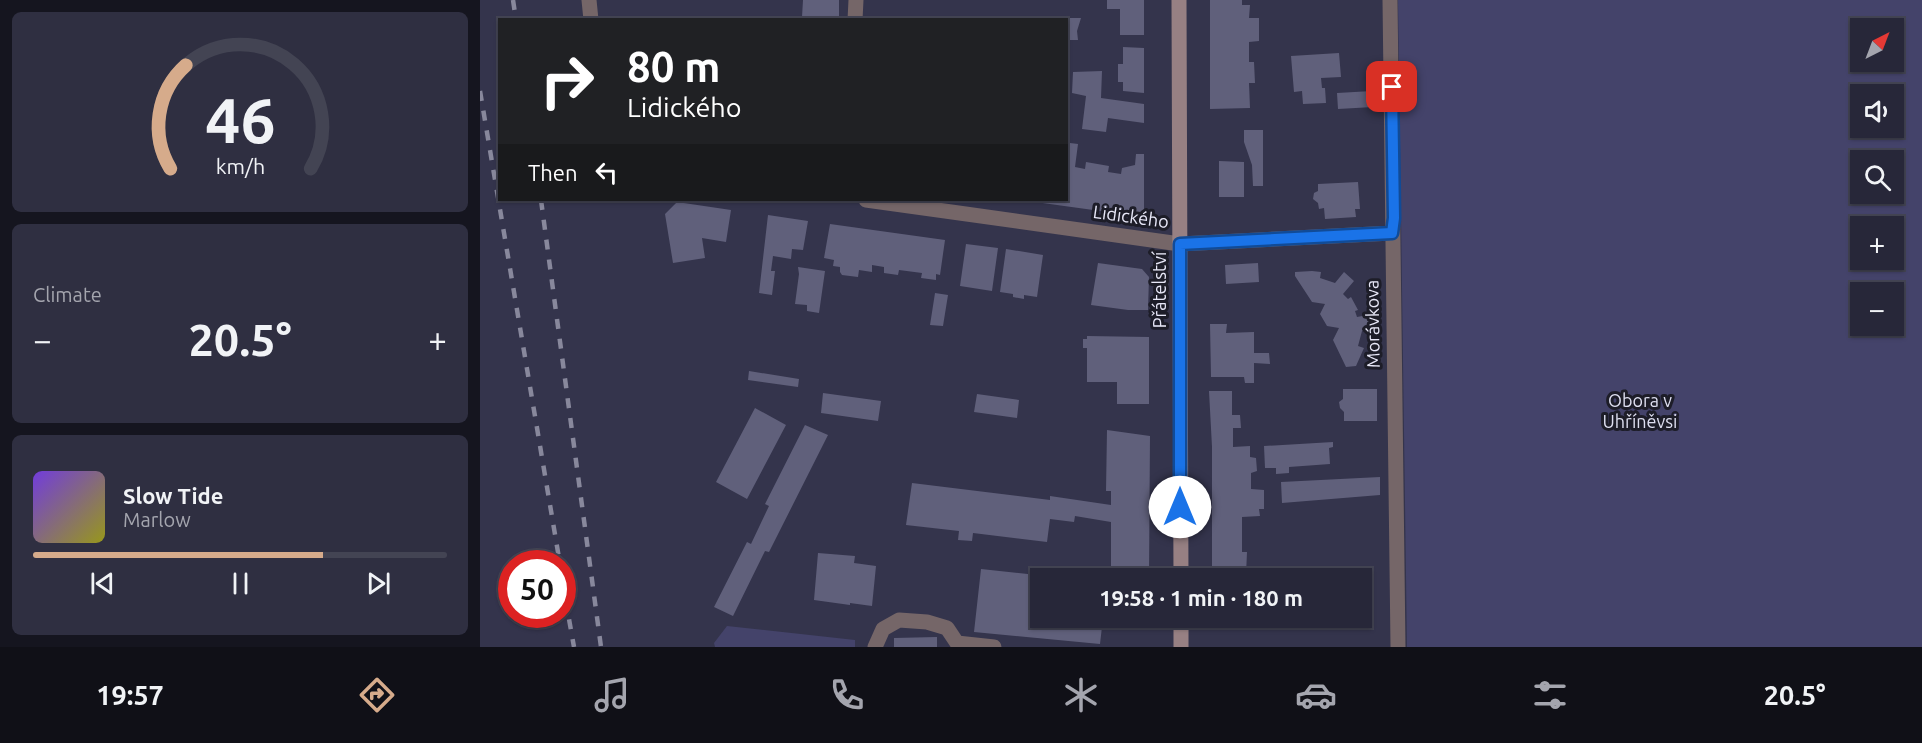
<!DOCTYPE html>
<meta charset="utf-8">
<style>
body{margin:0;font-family:Ubuntu,sans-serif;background:#2f2f41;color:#f1f3f6;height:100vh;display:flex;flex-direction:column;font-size:22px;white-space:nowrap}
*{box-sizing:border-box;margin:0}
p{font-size:20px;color:#a4a5ae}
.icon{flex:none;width:33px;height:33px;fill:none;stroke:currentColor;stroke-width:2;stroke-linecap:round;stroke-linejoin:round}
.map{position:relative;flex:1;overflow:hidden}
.side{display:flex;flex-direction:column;gap:12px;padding:12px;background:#15151f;width:480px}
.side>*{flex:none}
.banner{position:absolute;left:18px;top:18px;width:570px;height:183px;border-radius:0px;box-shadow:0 2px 4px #0004,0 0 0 2px #434453;background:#202124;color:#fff;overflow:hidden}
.needle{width:39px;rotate:42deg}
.fabs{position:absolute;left:1370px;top:18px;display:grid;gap:12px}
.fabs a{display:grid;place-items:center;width:54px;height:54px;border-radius:0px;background:#272739;box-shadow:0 2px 4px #0004,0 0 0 2px #434453;font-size:30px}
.speed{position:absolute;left:18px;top:550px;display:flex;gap:12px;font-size:30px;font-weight:700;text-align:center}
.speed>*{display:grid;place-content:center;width:78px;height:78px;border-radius:50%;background:#272739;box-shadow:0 2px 4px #0004,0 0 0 2px #434453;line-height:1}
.speed .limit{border:9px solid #d22;background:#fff;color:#111}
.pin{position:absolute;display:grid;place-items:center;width:51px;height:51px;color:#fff;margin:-26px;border-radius:12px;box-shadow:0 3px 9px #0006}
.me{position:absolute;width:66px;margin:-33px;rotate:0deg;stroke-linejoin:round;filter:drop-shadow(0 0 4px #0008)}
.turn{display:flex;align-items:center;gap:21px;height:126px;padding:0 30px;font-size:27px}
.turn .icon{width:78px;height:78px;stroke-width:2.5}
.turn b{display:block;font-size:42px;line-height:51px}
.then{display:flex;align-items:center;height:57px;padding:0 30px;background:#0003;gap:12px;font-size:22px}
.big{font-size:45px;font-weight:700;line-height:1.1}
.side .tile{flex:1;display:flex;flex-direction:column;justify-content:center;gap:9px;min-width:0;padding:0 21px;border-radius:9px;background:#2f2f41}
.side .dial{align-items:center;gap:0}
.dial svg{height:156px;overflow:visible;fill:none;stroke:#434453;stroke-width:7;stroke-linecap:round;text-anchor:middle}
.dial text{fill:#f1f3f6;stroke:none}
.song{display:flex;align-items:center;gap:18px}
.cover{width:72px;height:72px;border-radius:9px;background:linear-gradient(135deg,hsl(260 70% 55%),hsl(60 70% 35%))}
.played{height:6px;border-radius:3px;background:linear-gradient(90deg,#d6ab8b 70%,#434453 70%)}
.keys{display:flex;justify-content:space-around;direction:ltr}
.heat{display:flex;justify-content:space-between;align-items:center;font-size:33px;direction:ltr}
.trip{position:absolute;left:550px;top:568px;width:342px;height:60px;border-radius:0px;background:#272739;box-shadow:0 2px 4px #0004,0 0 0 2px #434453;font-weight:700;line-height:60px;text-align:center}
.menu{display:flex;height:96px;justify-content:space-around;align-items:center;background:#101017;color:#a4a5ae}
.menu .icon{width:42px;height:42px}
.menu .active{color:#d6ab8b}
.menu b{font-size:27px;color:#f1f3f6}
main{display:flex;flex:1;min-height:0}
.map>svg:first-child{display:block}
.green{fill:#44436a;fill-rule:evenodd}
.building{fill:#60607b}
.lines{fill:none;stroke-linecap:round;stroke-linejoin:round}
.minor{stroke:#756668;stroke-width:15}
.secondary{stroke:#978083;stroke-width:15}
.rail{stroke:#88889c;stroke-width:4.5;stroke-dasharray:10 10;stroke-linecap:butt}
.route-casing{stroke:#114b97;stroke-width:15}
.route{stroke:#1a73e8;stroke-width:10}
.labels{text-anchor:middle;stroke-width:6;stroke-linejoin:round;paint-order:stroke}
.street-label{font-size:18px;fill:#e8e8f8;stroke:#1d1d28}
.park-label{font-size:18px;fill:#dedff0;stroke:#1d1d28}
</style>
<main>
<section class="side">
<div class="tile dial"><svg viewBox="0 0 100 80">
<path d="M14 69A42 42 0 1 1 86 69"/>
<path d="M14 69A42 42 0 0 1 22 16" stroke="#d6ab8b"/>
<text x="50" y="56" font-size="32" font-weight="700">46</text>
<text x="50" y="72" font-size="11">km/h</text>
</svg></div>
<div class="tile"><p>Climate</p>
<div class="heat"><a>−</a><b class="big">20.5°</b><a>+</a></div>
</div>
<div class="tile">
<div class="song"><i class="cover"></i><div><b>Slow Tide</b><p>Marlow</p></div></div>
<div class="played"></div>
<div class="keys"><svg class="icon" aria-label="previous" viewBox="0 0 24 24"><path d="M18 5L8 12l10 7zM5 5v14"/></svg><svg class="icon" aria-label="pause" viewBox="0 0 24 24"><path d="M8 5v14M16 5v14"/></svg><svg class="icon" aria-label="next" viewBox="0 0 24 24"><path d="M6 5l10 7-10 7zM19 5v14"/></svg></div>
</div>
</section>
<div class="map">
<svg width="1442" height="647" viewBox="0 0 1442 647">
<rect width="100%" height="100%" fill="#34344c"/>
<path class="green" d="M918 0H1442V647H927ZM1380 28H1413V62H1380ZM1380 94H1413V128H1380ZM1380 160H1413V194H1380ZM1380 226H1413V260H1380ZM1380 292H1413V326H1380Z
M247 626 375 640V647H235L234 643Z"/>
<path class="building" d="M323 0H359V20H315V17H322Z
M627 0H664V35H640V9H627Z
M730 0H762V5H770L769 18H779V41L769 42V62H774L775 83H769L770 108 730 109Z
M586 18H601L597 31 598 40H586Z
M643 47 664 48V93L643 91V82H638V64H643Z
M859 53 861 77 841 78 842 88H845L846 103 823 104 822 91 814 92 811 56Z
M622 71 621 98 664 104V123L628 118 626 132 602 129 606 96 592 93 593 72Z
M892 91 893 107 858 109 857 93Z
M764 130H783V186H773L772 165 764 142Z
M590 143 598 144 595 167 605 169 606 162 629 166 628 172 641 174 642 168 655 165 656 154H664V217L548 201 586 200V155Z
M739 161 764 162V197H739Z
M878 182 880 209H875L876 217 845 219 844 208 839 209 838 203 833 199 834 193 838 191V184Z
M197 202 251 210 246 242 222 238 225 258 193 263 185 214Z
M288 215 328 221 323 250 312 249 311 259 293 256 291 271H295L292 295 279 293Z
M350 224 465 240 460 275 456 274V280L441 278 442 273 419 270 418 275 404 273V267L392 265V272L379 270 378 277 362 275 360 272V267L353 266 354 260 344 258Z
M486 244 518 248 512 291 480 286Z
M526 249 563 255 557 297 544 295V299L533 297V294L520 292Z
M618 263 662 269 669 277 668 310H648L611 305Z
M778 263 779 282 746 284 745 265Z
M318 267 345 271 339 313 327 311V305L315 304 319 274Z
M832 271 841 272 840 278 855 283 864 272 874 281 863 294 868 299 871 297 878 310 875 311 877 317 893 314 896 328 882 331 878 346 884 348 876 366 866 367 853 340 859 328 847 326 840 314 845 304 832 302 815 276V272Z
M455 293 468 295 463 326 450 325Z
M730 324H747L746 333 774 332V353H789L790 364 774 363V383H765L764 377H731Z
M607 336 669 337V404H637V382H607V348H603V339H607Z
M269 371 319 379 318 387 268 380Z
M863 389H897V421H864V412L860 408 859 402 863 399Z
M729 391H752V415H760L761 428H753V447L770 446V457L776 458 777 471 771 473V489L784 490V509H779L780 516 762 517V552H767L766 575H761V579H732V447Z
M343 393 401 401 398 421 341 413Z
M497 394 539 400 537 418 494 412Z
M275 408 306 425 267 499 236 482Z
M325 425 348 435 289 552 285 551 253 616 234 607 267 542 271 544 289 506 285 504Z
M627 430 670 436 669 579H596L598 568 631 571V522L595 516 594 522 570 519 567 542 493 533 492 541 478 540 479 531 426 525 432 483 570 500V496L631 505V491H626Z
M853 442V447L849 448 850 464 809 467V473L796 474V468H785L784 446Z
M900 477V495L802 503 801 482Z
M338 553 375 556 374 563 396 566 392 606 370 603V605L334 600Z
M501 569 576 577V579H561V618H623L620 644 494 632Z
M732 618H770V621L732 623Z
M457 637V647H414V638Z"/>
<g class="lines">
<path class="minor" d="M109 0 111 20
M910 0 918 647
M375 20 376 0
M386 200 700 244 912 233
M395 647 403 629 419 620 447 622 467 628 477 643 514 647"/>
<path class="secondary" d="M699 0 701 579
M701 618V647"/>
<path class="rail" d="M33 0 36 20
M0 91 80 564
M61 200 121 647
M82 580 94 647"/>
</g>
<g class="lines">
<defs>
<path id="route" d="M700 507V244L912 233 914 218 912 87"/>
</defs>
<use href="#route" class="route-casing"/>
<use href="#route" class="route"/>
</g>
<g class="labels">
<g class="street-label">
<text transform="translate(651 217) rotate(8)" y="6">Lidického</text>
<text transform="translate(680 290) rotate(-90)" y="6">Přátelství</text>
<text transform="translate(893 324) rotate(-91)" y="6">Morávkova</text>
</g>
<g class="park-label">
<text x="1160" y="407">Obora v<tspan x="1160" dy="21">Uhříněvsi</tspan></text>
</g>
</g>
</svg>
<div class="fabs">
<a><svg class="needle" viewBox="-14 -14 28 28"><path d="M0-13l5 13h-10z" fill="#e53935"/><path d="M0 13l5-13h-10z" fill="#a4a5ae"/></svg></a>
<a><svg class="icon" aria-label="sound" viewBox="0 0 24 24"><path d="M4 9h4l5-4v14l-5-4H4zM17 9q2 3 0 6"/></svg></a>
<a><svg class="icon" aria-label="search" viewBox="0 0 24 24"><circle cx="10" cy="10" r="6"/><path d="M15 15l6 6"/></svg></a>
<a>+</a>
<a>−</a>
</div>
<div class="speed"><div class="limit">50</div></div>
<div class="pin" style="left:912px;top:87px;background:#d93025"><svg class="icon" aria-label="arrive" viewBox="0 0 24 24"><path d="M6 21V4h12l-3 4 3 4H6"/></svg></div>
<svg class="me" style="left:700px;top:507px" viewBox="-20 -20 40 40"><circle r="19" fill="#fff"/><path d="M0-13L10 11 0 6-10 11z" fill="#1a73e8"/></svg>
<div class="trip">19:58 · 1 min · 180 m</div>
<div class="banner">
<div class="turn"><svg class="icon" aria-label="right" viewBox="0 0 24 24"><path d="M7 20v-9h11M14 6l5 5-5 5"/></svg><div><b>80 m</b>Lidického</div></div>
<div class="then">Then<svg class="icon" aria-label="left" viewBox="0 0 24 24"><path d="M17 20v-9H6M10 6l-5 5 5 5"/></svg></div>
</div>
</div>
</main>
<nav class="menu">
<b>19:57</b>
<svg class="icon active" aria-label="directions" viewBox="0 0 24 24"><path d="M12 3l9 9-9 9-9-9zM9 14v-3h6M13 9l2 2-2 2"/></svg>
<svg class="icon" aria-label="music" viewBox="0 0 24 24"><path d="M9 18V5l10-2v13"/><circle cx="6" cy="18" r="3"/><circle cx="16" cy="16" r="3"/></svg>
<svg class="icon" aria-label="phone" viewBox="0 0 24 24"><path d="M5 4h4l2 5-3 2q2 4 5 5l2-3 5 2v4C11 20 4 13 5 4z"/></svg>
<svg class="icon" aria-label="climate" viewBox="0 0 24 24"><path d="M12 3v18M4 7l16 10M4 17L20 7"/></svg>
<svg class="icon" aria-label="car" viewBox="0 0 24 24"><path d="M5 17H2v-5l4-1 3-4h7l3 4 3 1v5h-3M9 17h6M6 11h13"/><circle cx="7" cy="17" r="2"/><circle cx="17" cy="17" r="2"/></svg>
<svg class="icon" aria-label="filters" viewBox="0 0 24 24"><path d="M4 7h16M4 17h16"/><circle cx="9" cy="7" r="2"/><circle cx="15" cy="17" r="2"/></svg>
<b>20.5°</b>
</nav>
